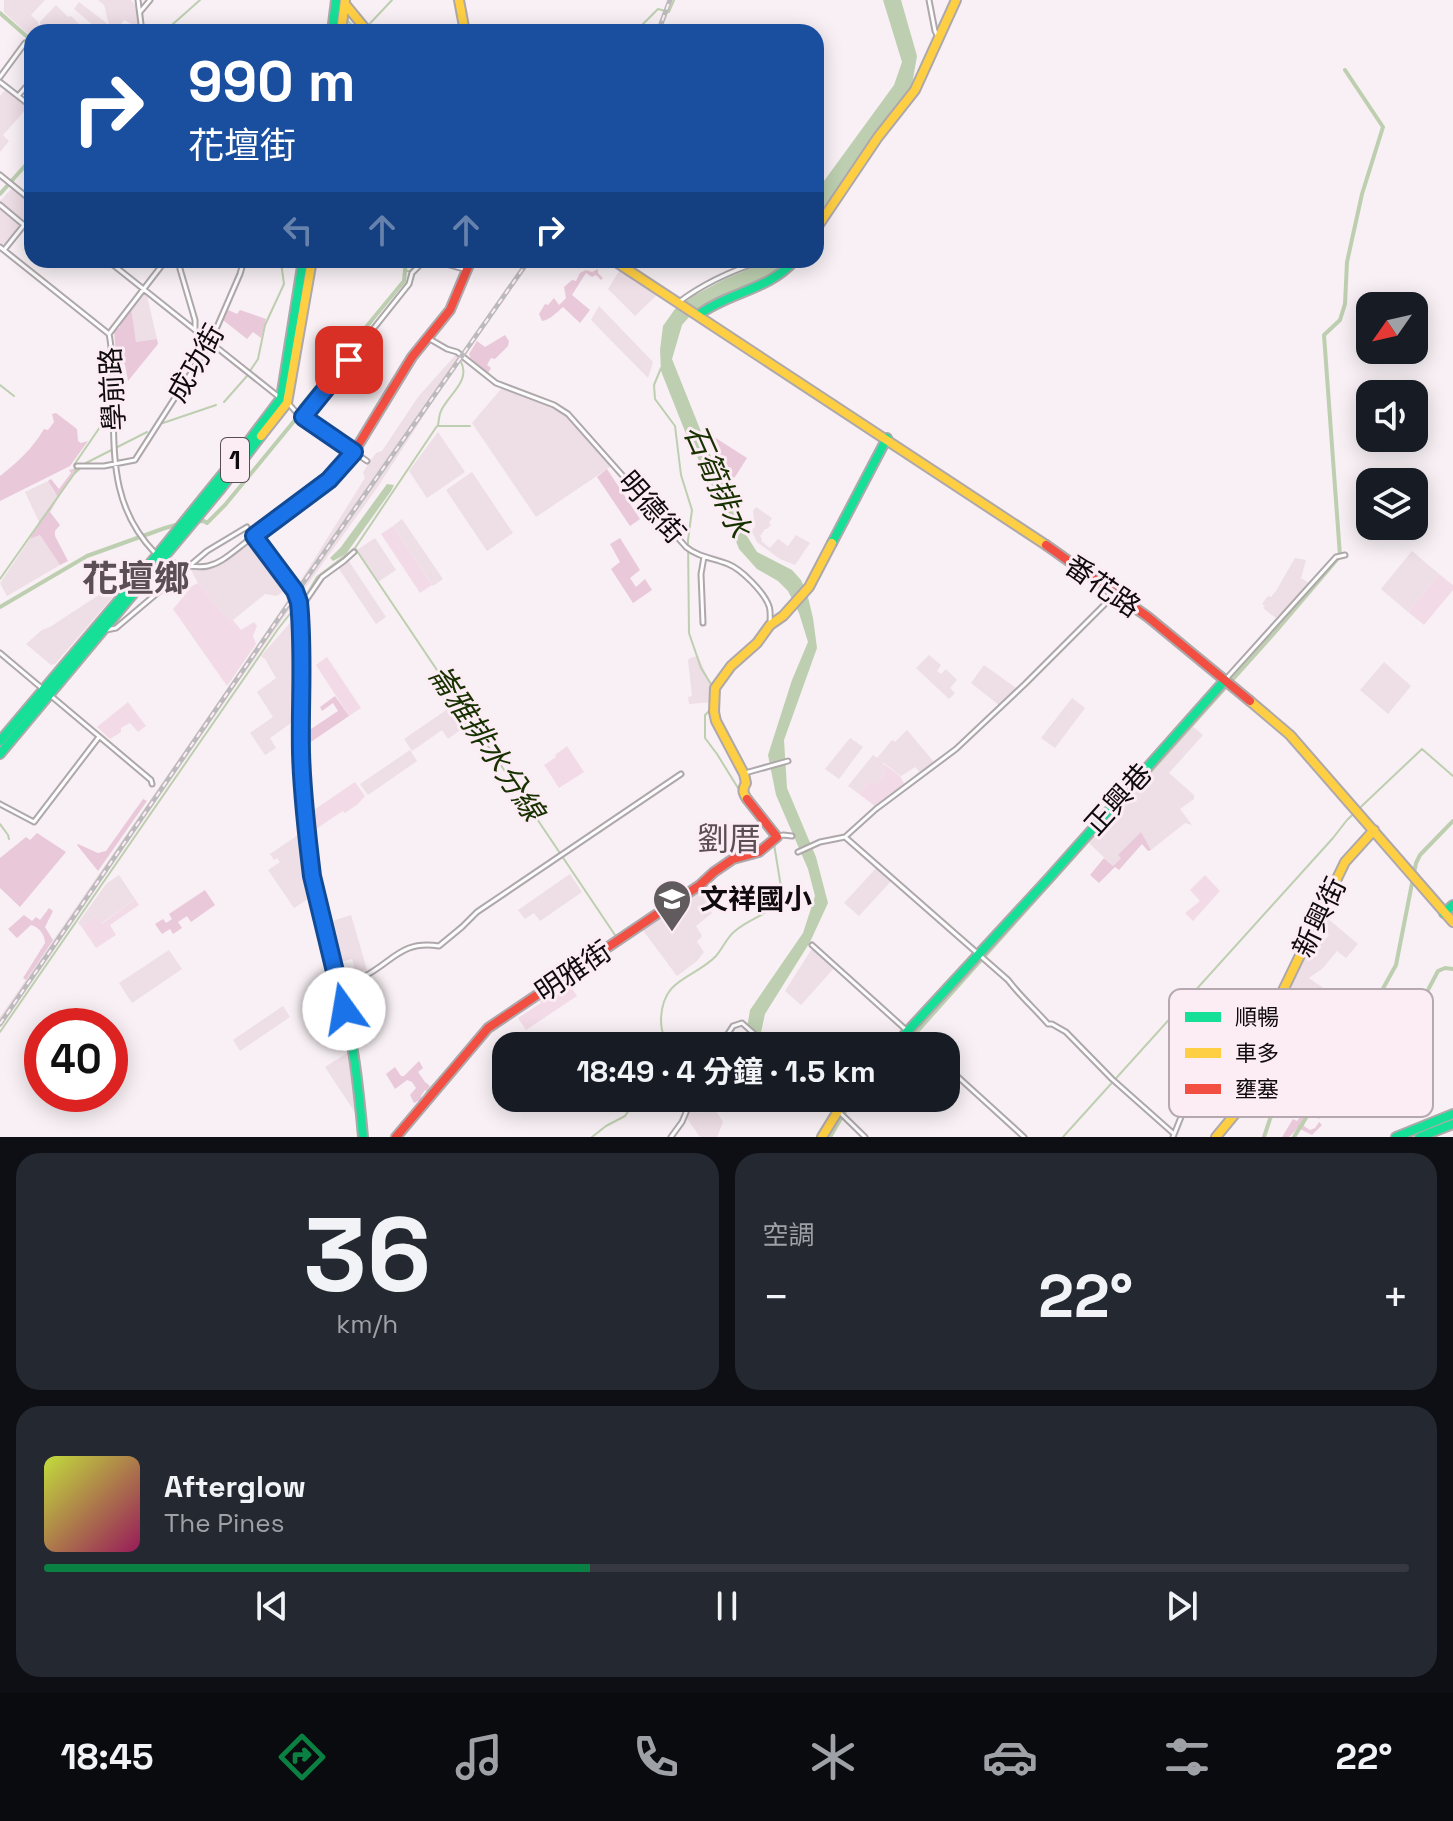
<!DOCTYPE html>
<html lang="zh-TW">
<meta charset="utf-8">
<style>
body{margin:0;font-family:"Space Grotesk","Noto Sans TC",sans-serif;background:#242831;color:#f1f3f6;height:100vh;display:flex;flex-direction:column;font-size:30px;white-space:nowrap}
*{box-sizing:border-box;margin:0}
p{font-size:26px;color:#9ea1a6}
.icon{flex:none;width:44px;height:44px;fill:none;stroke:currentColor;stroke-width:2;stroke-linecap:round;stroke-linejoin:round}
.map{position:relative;height:1137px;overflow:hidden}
.details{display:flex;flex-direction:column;gap:16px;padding:16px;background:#0d0f14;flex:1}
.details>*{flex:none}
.top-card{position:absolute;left:24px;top:24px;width:800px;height:244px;border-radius:24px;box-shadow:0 4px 20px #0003;background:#1a4fa0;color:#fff;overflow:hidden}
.needle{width:52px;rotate:236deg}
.buttons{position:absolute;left:1356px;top:292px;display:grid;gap:16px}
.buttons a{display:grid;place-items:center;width:72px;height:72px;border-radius:16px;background:#171b24;box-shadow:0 4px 20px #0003;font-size:40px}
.speed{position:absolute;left:24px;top:1008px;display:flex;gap:16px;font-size:40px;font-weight:700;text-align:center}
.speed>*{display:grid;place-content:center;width:104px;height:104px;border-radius:50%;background:#171b24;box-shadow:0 4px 20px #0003;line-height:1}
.speed .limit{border:12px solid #d22;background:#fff;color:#111}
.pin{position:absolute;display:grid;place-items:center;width:68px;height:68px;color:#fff;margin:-34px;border-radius:16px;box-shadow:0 4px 12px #0006}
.me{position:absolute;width:88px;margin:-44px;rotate:347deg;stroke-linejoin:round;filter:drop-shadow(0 0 6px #0008)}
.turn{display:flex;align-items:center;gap:28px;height:168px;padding:0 32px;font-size:36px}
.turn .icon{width:104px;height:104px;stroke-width:2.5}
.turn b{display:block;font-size:56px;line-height:68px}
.lanes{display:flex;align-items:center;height:76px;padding:0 32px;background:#0003;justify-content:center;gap:40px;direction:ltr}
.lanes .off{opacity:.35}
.big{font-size:60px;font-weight:700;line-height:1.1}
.details .widget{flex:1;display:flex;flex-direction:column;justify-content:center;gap:12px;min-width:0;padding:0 28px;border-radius:24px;background:#242831}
.details .dial{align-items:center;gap:0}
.dial b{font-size:104px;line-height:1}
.song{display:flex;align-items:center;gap:24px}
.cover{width:96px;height:96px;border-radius:12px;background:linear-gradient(135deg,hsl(70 70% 55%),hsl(330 70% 35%))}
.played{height:8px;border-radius:4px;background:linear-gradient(90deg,#0b8043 40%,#363941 40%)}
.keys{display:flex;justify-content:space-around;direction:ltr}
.heat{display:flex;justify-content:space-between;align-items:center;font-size:44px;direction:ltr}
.details .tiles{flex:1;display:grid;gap:16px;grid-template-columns:1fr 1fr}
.widget:last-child{grid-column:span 2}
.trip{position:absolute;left:492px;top:1032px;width:468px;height:80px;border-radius:24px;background:#171b24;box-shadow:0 4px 20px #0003;font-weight:700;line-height:80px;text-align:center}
.tabs{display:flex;height:128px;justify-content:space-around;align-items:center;background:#090b0e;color:#9ea1a6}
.tabs .icon{width:56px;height:56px}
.tabs .selected{color:#0b8043}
.tabs b{font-size:36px;color:#f1f3f6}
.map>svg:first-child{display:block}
.built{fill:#eedee6}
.green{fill:#f2dbe7}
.forest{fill:#e9c8d9}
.water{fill:#bdcfb0}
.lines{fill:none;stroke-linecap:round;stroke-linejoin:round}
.stream{stroke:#bdcfb0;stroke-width:2}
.canal{stroke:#bdcfb0;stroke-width:4}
.street-casing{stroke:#aea8ab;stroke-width:7}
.fast-casing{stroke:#aea8ab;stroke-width:12}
.slow-casing{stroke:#aea8ab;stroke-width:12}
.jam-casing{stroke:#aea8ab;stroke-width:12}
.street{stroke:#fefdfd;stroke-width:3}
.fast{stroke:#16e098;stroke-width:8}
.slow{stroke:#ffcf43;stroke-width:8}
.jam{stroke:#f24e42;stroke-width:8}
.rail-casing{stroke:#bcbabb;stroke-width:5}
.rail{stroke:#fcecf4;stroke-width:2;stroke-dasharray:6;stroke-linecap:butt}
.route-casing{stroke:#114b97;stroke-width:20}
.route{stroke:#1a73e8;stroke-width:14}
.labels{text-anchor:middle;stroke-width:6;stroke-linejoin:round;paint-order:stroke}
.shield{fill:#fcecf4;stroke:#574e53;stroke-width:2}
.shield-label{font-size:26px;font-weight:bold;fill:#100b0e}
.street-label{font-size:28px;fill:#100b0e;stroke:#fcecf4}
.poi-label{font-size:28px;font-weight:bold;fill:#100b0e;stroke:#fcecf4;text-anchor:start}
.water-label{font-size:30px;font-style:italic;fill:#173101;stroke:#fcecf4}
.quarter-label{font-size:32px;fill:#5b4e54;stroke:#fcecf4}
.district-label{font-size:36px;font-weight:bold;fill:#5b4e54;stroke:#fcecf4}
.key{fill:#fcecf4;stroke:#b5a8af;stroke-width:2}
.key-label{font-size:22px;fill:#100b0e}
</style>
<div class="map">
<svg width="1453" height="1137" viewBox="0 0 1453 1137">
<rect width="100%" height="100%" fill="#f8f0f4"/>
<path class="built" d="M4 0H45L31 15 38 22 39 26 29 35 4 12Z
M98 0H131L137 8 139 24 133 25 124 20 116 32H101L74 9 79 2 109 25 104 5Z
M56 5 68 17 71 16 81 26 76 32H46L40 27V22Z
M6 89 29 106 3 135 9 141 0 152V96Z
M13 187 32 203V208L4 245 0 242V201Z
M621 268 659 293 635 316 608 289Z
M142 292 147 296 157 339 136 342 131 307Z
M599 306 653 362 648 378 591 320Z
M459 351 463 355 377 488 264 645 0 1025V1017L288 601 365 478 363 472 376 453 382 451 418 397Z
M505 388 562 412 574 422 613 465 536 517 472 423 501 389Z
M438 432 465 472 427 498 409 471Z
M472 472 513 533 487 551 446 490Z
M48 481 54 492 57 495 39 522 25 492Z
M756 507 772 518 769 523 771 525 767 529H765L760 536 762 539 761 541 770 548 778 539 788 546 796 535 810 543 795 565 780 559 757 542 751 530 755 527 753 511Z
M402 519 443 579 433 586 393 526Z
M40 535 60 565 7 596 0 583 30 539Z
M250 538H254L289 587 277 596 265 594 233 620 223 614 198 583 190 568 212 565Z
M375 538 396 570 378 582 357 550Z
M1412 551 1439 574 1408 612 1381 589Z
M1295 558 1306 560 1301 578 1309 583 1276 618 1263 608 1265 606 1262 604 1268 596 1271 597 1276 591Z
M348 560 386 617 376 624 339 569Z
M120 581 124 584 55 664 51 665 26 644 42 630 50 627Z
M296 616 298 718 270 738 276 748 265 755 250 733 273 717 257 692 276 678 265 659 261 656Z
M929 655 941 665 937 671 941 674 946 669 957 680 950 688 955 693 949 699 916 668Z
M698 656 710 683 713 702 689 704 688 697 692 696 688 660 690 658Z
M1384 662 1411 686 1388 714 1360 690Z
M984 665 1016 688 999 705 971 683Z
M1072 698 1085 708 1055 748 1041 738Z
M455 704 468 724 448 739 442 730 412 751 404 739Z
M1191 725 1203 735 1169 773 1194 795V799L1180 809 1192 825 1185 823 1151 850 1141 833 1119 855 1121 858 1113 866 1087 841 1138 784 1145 780 1149 772Z
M907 730 934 762 920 772 915 767 901 776 884 763 881 768 886 772 875 786 869 781 859 794 848 786 873 755 877 758 892 740 895 742Z
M850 738 863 747 839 779 825 769Z
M410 750 417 761 368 795 360 784Z
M304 831 314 895 294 908 268 870 280 862 277 858 274 860 270 854Z
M878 866 893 879 859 916 844 903Z
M570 874 582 892 540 921 534 913 525 919 518 910Z
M119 875 135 899 101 924 95 916 81 926 78 923 106 884Z
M699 890 702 892 712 913 696 926 702 936 697 942 704 952 697 961 677 976 642 929Z
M1321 913 1358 944 1346 958 1337 951 1323 968 1309 978 1323 988 1304 1017 1277 1004 1303 950 1310 956 1329 935 1316 925Z
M351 915 367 970 356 975 352 959 336 963 326 923Z
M813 947 835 967 801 1005 785 991Z
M169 950 182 969 132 1003 119 983Z
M366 976 386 1016 354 1027 351 1026 341 987 342 985Z
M283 1006 290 1017 240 1051 233 1040Z
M347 1053 359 1116 358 1117 325 1067Z
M694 1100 701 1113 713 1106 723 1122 717 1137H700L686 1117Z"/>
<path class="green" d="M393 526 432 585 420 593 381 534Z
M1439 574 1453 585V590L1424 625 1408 612Z
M198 583 223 614 233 620 241 630 254 622 257 626 253 636 256 644 227 686 173 609 192 586Z
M327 657 361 708 349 716 316 665Z
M128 702 146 726 138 732 130 723 121 728V732L110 739 97 727Z
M567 746 584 772 559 788 544 765 556 757 555 755Z
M884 764 900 776 905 785 876 807 859 794 869 781 876 785 886 772 881 768Z
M355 782 365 796 358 804 345 813 343 811 316 829 308 819V814Z
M1205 875 1220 891 1193 921 1185 913 1200 901 1190 890Z
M135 899 139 905 110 925 116 935 96 948 81 926 95 916 102 924Z
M569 984 577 996 526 1030 518 1018 541 1003 537 995 540 993 545 1000Z"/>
<path class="forest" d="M598 269V273L603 278 601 280 596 275 592 277 586 273 572 295 590 310 580 323 563 307C557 312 550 320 542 321L539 314 545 304 548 305 554 298 559 305 566 298 564 287 572 280 576 281 580 273 586 270 592 272Z
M131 307 136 342 157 339 158 344 128 381 125 365 116 355 114 331 120 327 119 322Z
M228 310 237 314 240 310 266 319 261 338 253 332 247 339 223 320Z
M505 335 509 341 508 346 495 359 491 358 487 365 491 368 488 373 472 362 469 354 477 341 485 347Z
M56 413 77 429 78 441 81 443 88 441 70 466 0 501V476C18 462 32 449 44 429L48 430 54 422 52 414Z
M711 435 747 458 735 477 732 478 724 467Z
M80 467 61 493 50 512 60 525 55 531V536L68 561 60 565 40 535 30 539 39 522 57 496 48 481 51 479 59 489 71 473 69 470Z
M607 469 640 519 630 526 597 477Z
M620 538 640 570 630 578 636 587 645 579 652 590 633 603 611 569 620 562 610 544Z
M335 696 349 716 305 746V733L338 711 333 703 322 711 320 707Z
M143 799 147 801 98 871 77 845 78 844 98 853 106 851Z
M1141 832 1151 850 1148 851 1142 844 1119 870 1115 867 1099 883 1090 875 1104 858 1113 866 1121 858 1118 855Z
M37 833 66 852 20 907 0 888V858L26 837 30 840Z
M205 890 215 905 191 922 187 916 178 922 182 928 173 934 170 929 162 934 155 924 163 919 166 923 172 919 169 914Z
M49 908 53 911 45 927 53 940 26 980 23 978 45 943C45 935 39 927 31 925L17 938 8 929 24 915 32 921 36 917 40 920Z
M419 1061 423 1068 418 1072 425 1082 430 1086 427 1091 425 1090 421 1096 422 1099 414 1103 410 1095 416 1088 412 1082 407 1080 395 1089 386 1074 395 1067 401 1076H404Z
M1325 1086 1330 1091 1325 1096 1327 1098 1325 1101 1321 1098 1316 1104 1323 1111 1321 1113 1322 1115 1319 1119 1310 1113 1305 1121 1304 1126 1310 1130 1315 1128 1319 1122 1322 1125 1312 1135 1298 1128 1289 1137H1282L1293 1119 1297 1121 1320 1088Z"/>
<path class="water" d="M883 0H901L917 56 912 85 864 152 816 224V192L894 85 902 62Z
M770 260H793L785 272 752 286 734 290 689 317 682 325 672 359 712 459 731 489 739 509 745 533 757 552 792 570 801 580 807 593 813 618 817 648 784 740 787 788 816 857 828 903 810 942 765 1014 758 1046H744L750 1010 803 933 815 896 808 869 776 795 768 755 792 680 808 642 799 613 788 591 778 581 757 569 739 549 721 503 688 439 661 371 660 350 663 326 675 309 693 296 725 279Z
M387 484 394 485 391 491 346 554 333 561 330 558 341 547Z"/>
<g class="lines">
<path class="stream" d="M346 19 358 32
M164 32 200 0
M362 32 392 0
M635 32 658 9 669 12 674 0
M405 271H410L421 260
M661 368 654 385 655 399 675 426 681 475 692 510 688 540 689 633 701 668 714 689
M250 371 258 359 265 325 284 284 281 262 284 260
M0 385 14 396
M224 402 247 376
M163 423 216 405
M438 425C439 420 439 415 441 411 448 395 471 381 461 362
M76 472 74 465 100 427
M355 548 617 938 487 1025 427 1092 421 1103 392 1137
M0 579 74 474 86 463 147 432
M808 584 883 441
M713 707 705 715V738L717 754 751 809 759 816
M0 824 8 835 9 839
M0 1032 278 629 297 605 306 596 317 577 355 548 437 426H470
M670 1046C663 1034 661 1032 661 1018 663 977 694 979 716 956 723 948 727 937 735 931 752 916 772 916 782 893L773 838 767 828
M592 1137 606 1126 625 1116 637 1098
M1063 1137 1333 838 1347 820 1422 749 1453 776"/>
<path class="canal" d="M0 13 32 41
M0 194 32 158
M192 522 204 521 207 523 225 505 295 420 301 406 404 281 406 260
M0 607 87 556 165 528 183 523
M904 1046 1276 631 1340 556 1324 335 1340 320 1345 304 1347 262 1362 194 1383 127 1345 70
M830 1137 846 1110 857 1098
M1264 1137 1270 1119 1285 1085 1304 1069 1324 1064 1336 1058 1380 994 1396 965 1416 863 1420 855 1453 821
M1294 1137 1321 1094 1333 1088 1354 1087 1399 1045 1438 971 1445 968 1453 969"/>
<defs>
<path id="street" d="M138 0 142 32
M929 0 935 31 939 39
M140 12 150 0
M0 77 25 43
M0 82 32 107
M18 96 32 80
M0 175 32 201
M0 205 24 225
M0 247 109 334
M4 250 32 215
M107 260 279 397
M180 260V269L195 320V330
M432 260 467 270
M679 302C704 283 731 271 761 261
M428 338 447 349 457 352 496 383 554 405 568 414 686 547C698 557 713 558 728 564 741 569 764 592 769 606 771 611 770 619 770 625
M289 404 295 411 367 461
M303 417 409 284 412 273 425 260
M77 466H104L135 460 210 343 240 274 244 260
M155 553C105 501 116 443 112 377 112 363 112 347 109 334L166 260
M164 560C214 575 215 565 254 536
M300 609 322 577 344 561 354 552
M703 623 701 574 704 557
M106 630 116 628 207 551 247 527
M0 653 151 780 152 784
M1225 680 1336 557 1345 555
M745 773 788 761
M0 804 34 822 99 737
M777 837 783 835 792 836
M845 837 1008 980C1021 997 1034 1008 1048 1024H1052L1066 1032 1112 1079 1174 1134
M798 852 820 842 845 837 876 809 956 749 1025 684 1115 594
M812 945 924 1046
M339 986C347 983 356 981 363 977 393 962 401 940 439 946L462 927 477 912 681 774
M720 1046 733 1026 742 1023 768 1046
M946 1066 1024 1137
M825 1098 865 1137
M671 1137 682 1122 692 1098
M1173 1137 1181 1117 1182 1105 1197 1078"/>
<path id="fast" d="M332 32 336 0
M698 315C729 292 769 290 795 260
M832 543 887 438
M267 554 297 595 299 602C300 693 297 785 312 875 321 929 340 981 350 1035 357 1068 360 1103 363 1137
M0 741 157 555 242 450 281 398 303 260
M0 754 219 491 261 436
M1444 913 1453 905
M894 1046 1049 878 1225 680
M1396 1137 1453 1114
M1420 1137 1453 1124"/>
<path id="slow" d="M459 0 465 32
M345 4 368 32
M341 32 345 0
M816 229 878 137 915 90 956 0
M613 260 1046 545
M261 436 287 403 312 260
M1250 701 1290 735 1453 922
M747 799C743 793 742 790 746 783L744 774 716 721 714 712 715 688 731 666 757 643 770 625 783 616 809 587 832 543
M822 1137 846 1098
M1216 1137 1240 1108 1258 1075 1264 1030 1345 862 1374 830"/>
<path id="jam" d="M1046 545 1148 617 1250 701
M267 554 254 536 329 480 354 452 412 357 450 310 471 260
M396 1137 488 1028 700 885 714 872 733 859 759 852 777 837 747 799"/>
</defs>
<use href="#street" class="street-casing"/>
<use href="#fast" class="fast-casing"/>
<use href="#slow" class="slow-casing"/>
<use href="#jam" class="jam-casing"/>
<use href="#street" class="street"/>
<use href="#fast" class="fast"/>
<use href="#slow" class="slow"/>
<use href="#jam" class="jam"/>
<defs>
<path id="rail" d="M658 32 670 0
M0 1024 296 593 529 260"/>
</defs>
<use href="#rail" class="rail-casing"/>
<use href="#rail" class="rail"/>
</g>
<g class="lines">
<defs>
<path id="route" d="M344 1009 312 876C307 835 302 793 301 752 300 702 304 652 299 602L295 591 254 536 329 480 354 452 303 417 349 360"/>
</defs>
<use href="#route" class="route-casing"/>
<use href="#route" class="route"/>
</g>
<defs>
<symbol id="school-pin" viewBox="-11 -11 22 30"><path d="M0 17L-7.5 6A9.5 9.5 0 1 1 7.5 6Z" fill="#615b5e" stroke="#fcecf4"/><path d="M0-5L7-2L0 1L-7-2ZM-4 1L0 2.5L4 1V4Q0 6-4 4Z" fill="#fff"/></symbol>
</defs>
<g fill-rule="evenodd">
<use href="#school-pin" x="650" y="877" width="44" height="60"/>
</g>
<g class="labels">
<rect class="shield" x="221" y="438" width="28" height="44" rx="6"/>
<g class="shield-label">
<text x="235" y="469">1</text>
</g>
<g class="street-label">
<text transform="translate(195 363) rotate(-60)" y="10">成功街</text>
<text transform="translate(112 389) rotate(-93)" y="10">學前路</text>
<text transform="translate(652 507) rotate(49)" y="10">明德街</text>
<text transform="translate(1103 586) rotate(35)" y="10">番花路</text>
<text transform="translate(1118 799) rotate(-48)" y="10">正興巷</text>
<text transform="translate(1319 917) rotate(-64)" y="10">新興街</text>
<text transform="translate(573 971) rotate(-34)" y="10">明雅街</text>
</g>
<g class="poi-label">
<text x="700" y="909">文祥國小</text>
</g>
<g class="water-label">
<text transform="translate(717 481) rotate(66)" y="10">石筍排水</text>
<text transform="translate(486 743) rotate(56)" y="10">崙雅排水分線</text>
</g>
<g class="quarter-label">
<text x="729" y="850">劉厝</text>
</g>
<g class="district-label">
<text x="136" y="591">花壇鄉</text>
</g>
</g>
<rect x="1169" y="989" width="264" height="128" rx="12" class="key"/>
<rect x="1185" y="1012" width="36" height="10" fill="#16e098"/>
<rect x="1185" y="1048" width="36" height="10" fill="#ffcf43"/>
<rect x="1185" y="1084" width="36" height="10" fill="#f24e42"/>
<g class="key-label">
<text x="1235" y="1025">順暢</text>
<text x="1235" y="1061">車多</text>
<text x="1235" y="1097">壅塞</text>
</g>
</svg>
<div class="buttons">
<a><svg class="needle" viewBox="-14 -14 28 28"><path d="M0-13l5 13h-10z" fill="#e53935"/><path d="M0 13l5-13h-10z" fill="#9ea1a6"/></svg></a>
<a><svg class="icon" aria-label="sound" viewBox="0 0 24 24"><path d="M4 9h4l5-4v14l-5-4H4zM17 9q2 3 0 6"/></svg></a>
<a><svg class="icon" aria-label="layers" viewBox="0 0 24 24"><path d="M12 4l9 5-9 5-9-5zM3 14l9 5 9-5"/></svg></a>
</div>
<div class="speed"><div class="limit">40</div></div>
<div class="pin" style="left:349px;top:360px;background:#d93025"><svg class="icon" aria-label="arrive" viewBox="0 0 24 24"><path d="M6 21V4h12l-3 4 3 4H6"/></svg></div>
<svg class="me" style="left:344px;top:1009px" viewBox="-20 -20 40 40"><circle r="19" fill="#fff"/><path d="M0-13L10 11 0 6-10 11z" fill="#1a73e8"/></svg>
<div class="trip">18:49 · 4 分鐘 · 1.5 km</div>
<div class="top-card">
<div class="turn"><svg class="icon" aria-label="right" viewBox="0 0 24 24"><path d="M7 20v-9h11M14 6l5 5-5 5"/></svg><div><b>990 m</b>花壇街</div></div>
<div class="lanes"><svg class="icon off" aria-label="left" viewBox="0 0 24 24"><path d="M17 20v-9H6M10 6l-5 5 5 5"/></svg><svg class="icon off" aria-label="ahead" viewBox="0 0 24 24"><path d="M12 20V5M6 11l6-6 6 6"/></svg><svg class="icon off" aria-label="ahead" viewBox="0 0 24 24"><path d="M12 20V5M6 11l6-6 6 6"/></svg><svg class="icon" aria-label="right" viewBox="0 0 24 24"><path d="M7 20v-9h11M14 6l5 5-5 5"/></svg></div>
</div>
</div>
<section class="details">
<div class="tiles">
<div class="widget dial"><b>36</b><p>km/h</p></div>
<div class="widget"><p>空調</p>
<div class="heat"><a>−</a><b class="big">22°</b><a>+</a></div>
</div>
<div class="widget">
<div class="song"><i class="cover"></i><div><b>Afterglow</b><p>The Pines</p></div></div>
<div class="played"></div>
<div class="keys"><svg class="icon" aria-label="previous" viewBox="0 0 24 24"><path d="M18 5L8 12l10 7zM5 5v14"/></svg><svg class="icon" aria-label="pause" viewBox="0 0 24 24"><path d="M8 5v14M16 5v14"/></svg><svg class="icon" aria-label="next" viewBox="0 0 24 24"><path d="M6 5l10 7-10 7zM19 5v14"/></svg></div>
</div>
</div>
</section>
<nav class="tabs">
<b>18:45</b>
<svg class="icon selected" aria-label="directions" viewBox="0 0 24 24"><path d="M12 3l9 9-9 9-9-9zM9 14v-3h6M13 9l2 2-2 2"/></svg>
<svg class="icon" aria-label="music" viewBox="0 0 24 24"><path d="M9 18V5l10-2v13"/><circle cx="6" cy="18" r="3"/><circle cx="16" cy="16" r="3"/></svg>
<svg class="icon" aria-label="phone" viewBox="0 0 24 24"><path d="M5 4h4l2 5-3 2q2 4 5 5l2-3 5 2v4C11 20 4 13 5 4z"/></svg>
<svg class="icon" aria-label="climate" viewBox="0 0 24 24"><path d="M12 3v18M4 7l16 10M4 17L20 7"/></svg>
<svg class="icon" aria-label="car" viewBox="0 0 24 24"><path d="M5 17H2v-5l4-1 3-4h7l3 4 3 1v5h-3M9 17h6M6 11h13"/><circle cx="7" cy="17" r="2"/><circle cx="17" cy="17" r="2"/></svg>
<svg class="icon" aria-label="filters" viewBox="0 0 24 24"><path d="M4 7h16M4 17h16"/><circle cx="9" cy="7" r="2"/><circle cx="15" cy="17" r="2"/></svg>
<b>22°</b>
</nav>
